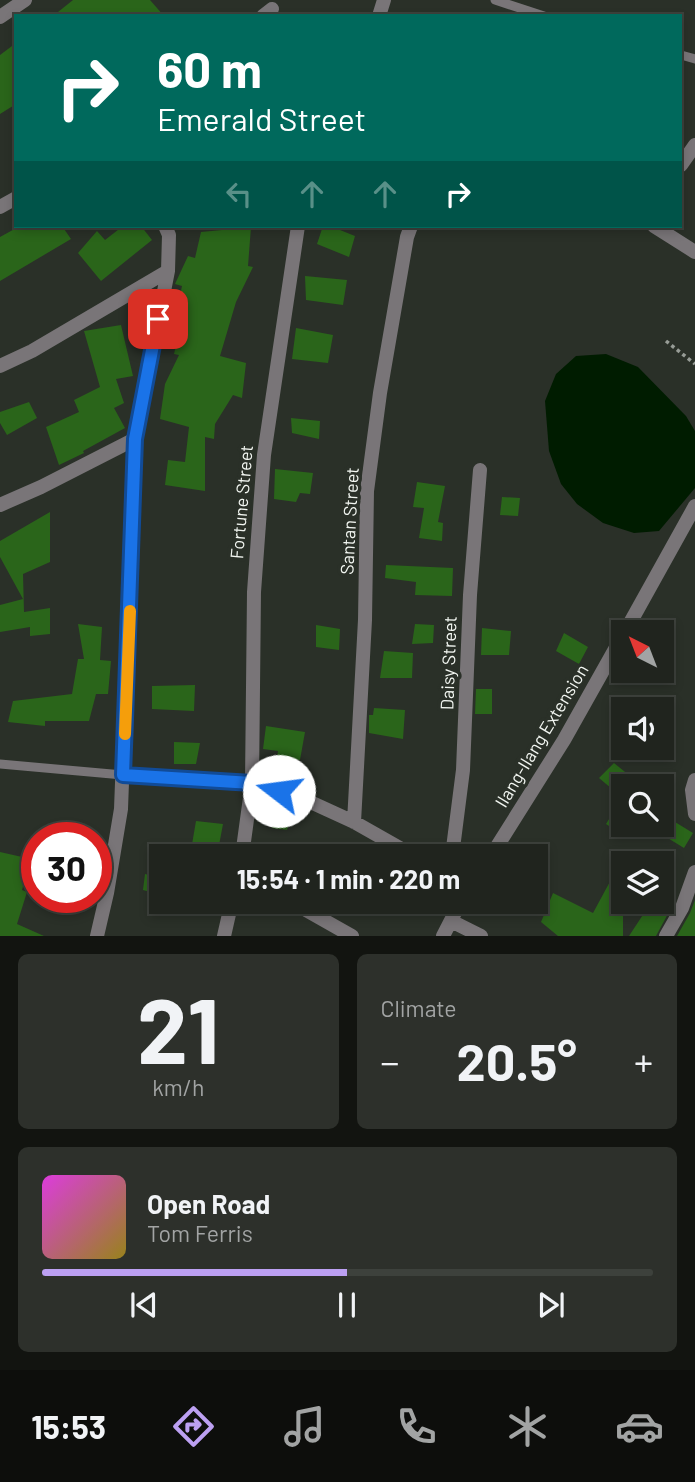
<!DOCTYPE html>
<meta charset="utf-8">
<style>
body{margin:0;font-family:Barlow,sans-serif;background:#2d302b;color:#f1f3f6;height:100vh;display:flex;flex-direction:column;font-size:26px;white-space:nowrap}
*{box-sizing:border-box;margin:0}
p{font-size:23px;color:#a2a4a4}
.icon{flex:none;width:38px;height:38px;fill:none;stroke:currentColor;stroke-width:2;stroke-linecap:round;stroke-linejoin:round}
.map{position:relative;height:936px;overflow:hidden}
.drawer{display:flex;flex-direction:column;gap:18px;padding:18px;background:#121410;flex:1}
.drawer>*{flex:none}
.top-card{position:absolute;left:14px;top:14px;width:668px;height:214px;border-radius:0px;box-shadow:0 4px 10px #0003,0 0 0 2px #3d413c;background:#00695c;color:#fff;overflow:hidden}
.needle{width:46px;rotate:318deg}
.tools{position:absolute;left:611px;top:620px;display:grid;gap:14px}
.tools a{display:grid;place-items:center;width:63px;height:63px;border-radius:0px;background:#20241e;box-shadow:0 4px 10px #0003,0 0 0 2px #3d413c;font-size:35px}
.speed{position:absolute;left:21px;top:822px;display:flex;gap:14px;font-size:35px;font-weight:700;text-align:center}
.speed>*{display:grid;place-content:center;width:91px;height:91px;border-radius:50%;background:#20241e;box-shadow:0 4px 10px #0003,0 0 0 2px #3d413c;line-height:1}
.speed .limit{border:10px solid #d22;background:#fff;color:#111}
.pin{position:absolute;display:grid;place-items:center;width:60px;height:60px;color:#fff;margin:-30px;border-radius:14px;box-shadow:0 4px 10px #0006}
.me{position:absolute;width:77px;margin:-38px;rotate:285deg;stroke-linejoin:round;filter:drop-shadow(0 0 5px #0008)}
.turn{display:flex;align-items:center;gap:24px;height:147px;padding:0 28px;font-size:32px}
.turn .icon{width:91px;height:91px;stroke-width:2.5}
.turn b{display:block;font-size:49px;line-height:60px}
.lanes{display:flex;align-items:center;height:66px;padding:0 28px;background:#0003;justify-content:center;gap:35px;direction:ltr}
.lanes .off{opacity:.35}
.big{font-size:52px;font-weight:700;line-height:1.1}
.drawer .tile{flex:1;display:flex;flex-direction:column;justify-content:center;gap:10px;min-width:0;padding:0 24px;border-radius:10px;background:#2d302b}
.drawer .dial{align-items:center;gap:0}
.dial b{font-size:91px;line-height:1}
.song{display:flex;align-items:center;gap:21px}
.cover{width:84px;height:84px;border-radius:10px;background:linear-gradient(135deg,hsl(300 70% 55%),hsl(50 70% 35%))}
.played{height:7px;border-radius:4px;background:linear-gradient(90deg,#bca0f2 50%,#3d413c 50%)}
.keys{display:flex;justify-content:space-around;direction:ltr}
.heat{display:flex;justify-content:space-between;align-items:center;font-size:38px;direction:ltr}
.drawer .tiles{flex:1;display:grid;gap:18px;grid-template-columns:1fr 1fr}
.tile:last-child{grid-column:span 2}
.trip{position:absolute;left:149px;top:844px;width:399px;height:70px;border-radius:0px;background:#20241e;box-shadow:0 4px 10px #0003,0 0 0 2px #3d413c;font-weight:700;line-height:70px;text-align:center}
.tab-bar{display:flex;height:112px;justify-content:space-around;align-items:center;background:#0d0e0c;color:#a2a4a4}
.tab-bar .icon{width:49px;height:49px}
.tab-bar .current{color:#bca0f2}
.tab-bar b{font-size:32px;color:#f1f3f6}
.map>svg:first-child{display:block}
.water{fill:#001c00}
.building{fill:#2a651a}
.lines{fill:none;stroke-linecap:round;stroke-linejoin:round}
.path{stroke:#979c96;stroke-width:3.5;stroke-dasharray:3.5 3.5;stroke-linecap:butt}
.service{stroke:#797578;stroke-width:9}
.minor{stroke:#797578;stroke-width:14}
.route-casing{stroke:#114b97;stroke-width:18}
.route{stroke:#1a73e8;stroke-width:12}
.slow{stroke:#f59e0b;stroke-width:12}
.labels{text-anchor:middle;stroke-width:7;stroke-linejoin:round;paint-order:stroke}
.street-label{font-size:18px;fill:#f2f6f1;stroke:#2a3028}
</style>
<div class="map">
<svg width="695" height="936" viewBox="0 0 695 936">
<rect width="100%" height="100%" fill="#2a3028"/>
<path class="water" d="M606 354 638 367 686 416 695 431V488L659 531 634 533 603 523 577 504 561 484 549 451 545 401 556 374 576 356Z"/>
<path class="building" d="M73 0H150L164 16H53Z
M16 43V104L0 114V55Z
M20 226H62L71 239 0 281V237Z
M123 226H141L152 240 101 281 78 253 97 231 105 240Z
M223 226 251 227 248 266 253 267 236 302 220 356 246 363 242 398 233 395 215 424 214 439 205 437V491L165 485 168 460 185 462 189 427 160 419 165 384 179 355 174 354 181 324 174 322 182 286 175 284 188 256 195 258 201 232 222 230Z
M323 226H330L355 236 349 257 317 244Z
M305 276 347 280 343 305 306 300Z
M121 325 133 376 116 379 124 403 114 408 125 428 83 451 84 453 59 465 46 427 79 412 74 400 100 387 84 331Z
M296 328 333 335 328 363 292 359Z
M29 402 37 418 7 435 0 423V412Z
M291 418 320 421 319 439 292 433Z
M275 469 313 473 310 494 300 493 296 502 274 499Z
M417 482 445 486 438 522 443 523 442 541 419 538 424 508 413 507Z
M502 497 520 498 518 516 500 515Z
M50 512V562L23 574 24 612 50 608V634L30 636V627L0 632V605L23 599 0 557V541Z
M386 565 453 568 452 596 415 595 416 582 385 578Z
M78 624 102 627 100 660 111 661 108 694H96L89 721H45V726L8 722 13 701 72 694 78 659H84Z
M415 624 434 625 433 643 412 644Z
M316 625 340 629 339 650 316 647Z
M482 628 511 631 509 655H481Z
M564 633 588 647 579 664 556 651Z
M384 651 413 653 412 678H380Z
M195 685 194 711 152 709V686Z
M476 689H492V714H475Z
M374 708 405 710 403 739 369 733V715H373Z
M266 726 305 732 300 760 277 757 278 751 263 749Z
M174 742 200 743 196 764H174Z
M614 763 630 776 618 794 599 778Z
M623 796V835L606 824Z
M259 799 294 806 287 830 272 828 275 818 257 814Z
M196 821 223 824 217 856H190Z
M675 822 693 833 684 848 666 837Z
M0 852 31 859 22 890 27 892 17 924 44 936H0Z
M145 874 161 878V895L143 890Z
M613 876 623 882V936H558L541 922 553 893 593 913Z
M695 900V936H677L690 913Z
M652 901 670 910 656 936H629Z"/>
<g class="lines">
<path class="path" d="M666 341 695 364"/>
<path class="service" d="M495 0 544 16
M681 55 695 59
M0 764 123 775"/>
<path class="minor" d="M263 16 272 9
M379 16 384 0
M0 17 25 0
M681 165 695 145
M0 207 16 198
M654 226 695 252
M0 366 32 351 168 271
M0 505 41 487 135 439
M625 632 695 506
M123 775 252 783 306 800 354 822 414 856
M695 780 692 790 695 814
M354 822 365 620 367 491 380 393 407 237 411 226
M242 856 252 783 254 592 264 455 298 226
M452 856 463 770 470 595 480 470
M491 856 564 740 623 635
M290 901 352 936
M451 921 481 936
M97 936 107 893 121 809 135 439 168 271 169 235 165 226
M224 936 232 901
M443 936 461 901
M666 936 682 908 695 872"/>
</g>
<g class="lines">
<defs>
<path id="route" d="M158 319 135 439 123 775 252 783 279 791"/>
</defs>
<use href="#route" class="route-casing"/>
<use href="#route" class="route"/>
<path class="slow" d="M125 734 130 611"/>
</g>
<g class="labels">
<g class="street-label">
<text transform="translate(242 502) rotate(-85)" y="6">Fortune Street</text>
<text transform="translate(350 521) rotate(-87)" y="6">Santan Street</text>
<text transform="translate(449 663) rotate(-88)" y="6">Daisy Street</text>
<text transform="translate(542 736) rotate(-59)" y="6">Ilang-Ilang Extension</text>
</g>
</g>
</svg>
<div class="tools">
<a><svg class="needle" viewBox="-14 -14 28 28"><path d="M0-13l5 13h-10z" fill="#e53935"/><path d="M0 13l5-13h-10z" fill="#a2a4a4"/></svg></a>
<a><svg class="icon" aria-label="sound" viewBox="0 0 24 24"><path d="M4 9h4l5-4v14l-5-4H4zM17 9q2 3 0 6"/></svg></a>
<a><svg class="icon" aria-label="search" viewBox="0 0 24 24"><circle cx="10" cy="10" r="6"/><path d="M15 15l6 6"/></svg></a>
<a><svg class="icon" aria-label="layers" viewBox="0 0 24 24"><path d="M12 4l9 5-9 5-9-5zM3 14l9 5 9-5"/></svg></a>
</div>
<div class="speed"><div class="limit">30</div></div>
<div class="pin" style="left:158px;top:319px;background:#d93025"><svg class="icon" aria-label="arrive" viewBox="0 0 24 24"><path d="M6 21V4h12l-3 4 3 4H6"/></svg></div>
<svg class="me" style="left:279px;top:791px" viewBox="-20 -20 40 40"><circle r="19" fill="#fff"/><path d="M0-13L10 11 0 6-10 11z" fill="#1a73e8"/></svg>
<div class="trip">15:54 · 1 min · 220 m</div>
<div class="top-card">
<div class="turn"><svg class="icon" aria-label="right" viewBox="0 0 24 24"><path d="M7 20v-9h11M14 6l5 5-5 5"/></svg><div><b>60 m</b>Emerald Street</div></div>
<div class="lanes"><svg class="icon off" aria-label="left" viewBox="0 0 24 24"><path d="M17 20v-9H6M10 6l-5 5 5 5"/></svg><svg class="icon off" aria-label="ahead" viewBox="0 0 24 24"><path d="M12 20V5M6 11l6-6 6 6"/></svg><svg class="icon off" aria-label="ahead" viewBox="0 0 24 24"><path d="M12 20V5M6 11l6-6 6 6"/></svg><svg class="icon" aria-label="right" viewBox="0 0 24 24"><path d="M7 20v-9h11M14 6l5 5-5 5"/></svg></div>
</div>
</div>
<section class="drawer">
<div class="tiles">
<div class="tile dial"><b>21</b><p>km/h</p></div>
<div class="tile"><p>Climate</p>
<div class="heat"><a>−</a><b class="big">20.5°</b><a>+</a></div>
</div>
<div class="tile">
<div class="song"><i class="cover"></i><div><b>Open Road</b><p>Tom Ferris</p></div></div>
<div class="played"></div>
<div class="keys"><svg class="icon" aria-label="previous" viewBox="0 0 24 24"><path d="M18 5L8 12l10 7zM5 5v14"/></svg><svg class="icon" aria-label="pause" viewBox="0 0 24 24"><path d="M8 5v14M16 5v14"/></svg><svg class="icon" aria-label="next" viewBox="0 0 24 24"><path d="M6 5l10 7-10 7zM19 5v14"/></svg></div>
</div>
</div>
</section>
<nav class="tab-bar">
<b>15:53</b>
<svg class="icon current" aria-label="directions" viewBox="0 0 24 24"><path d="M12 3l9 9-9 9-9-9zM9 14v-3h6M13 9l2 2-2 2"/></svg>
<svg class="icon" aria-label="music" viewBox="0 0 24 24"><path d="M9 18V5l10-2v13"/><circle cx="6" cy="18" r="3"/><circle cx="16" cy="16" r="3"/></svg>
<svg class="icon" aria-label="phone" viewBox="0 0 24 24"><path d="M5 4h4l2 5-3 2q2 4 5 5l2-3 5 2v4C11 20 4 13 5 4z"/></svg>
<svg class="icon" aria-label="climate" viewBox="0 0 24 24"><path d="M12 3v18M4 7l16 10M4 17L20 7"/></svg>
<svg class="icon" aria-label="car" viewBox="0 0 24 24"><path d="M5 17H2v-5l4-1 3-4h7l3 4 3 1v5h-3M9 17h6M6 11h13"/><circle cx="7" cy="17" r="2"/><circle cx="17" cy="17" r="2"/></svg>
</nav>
